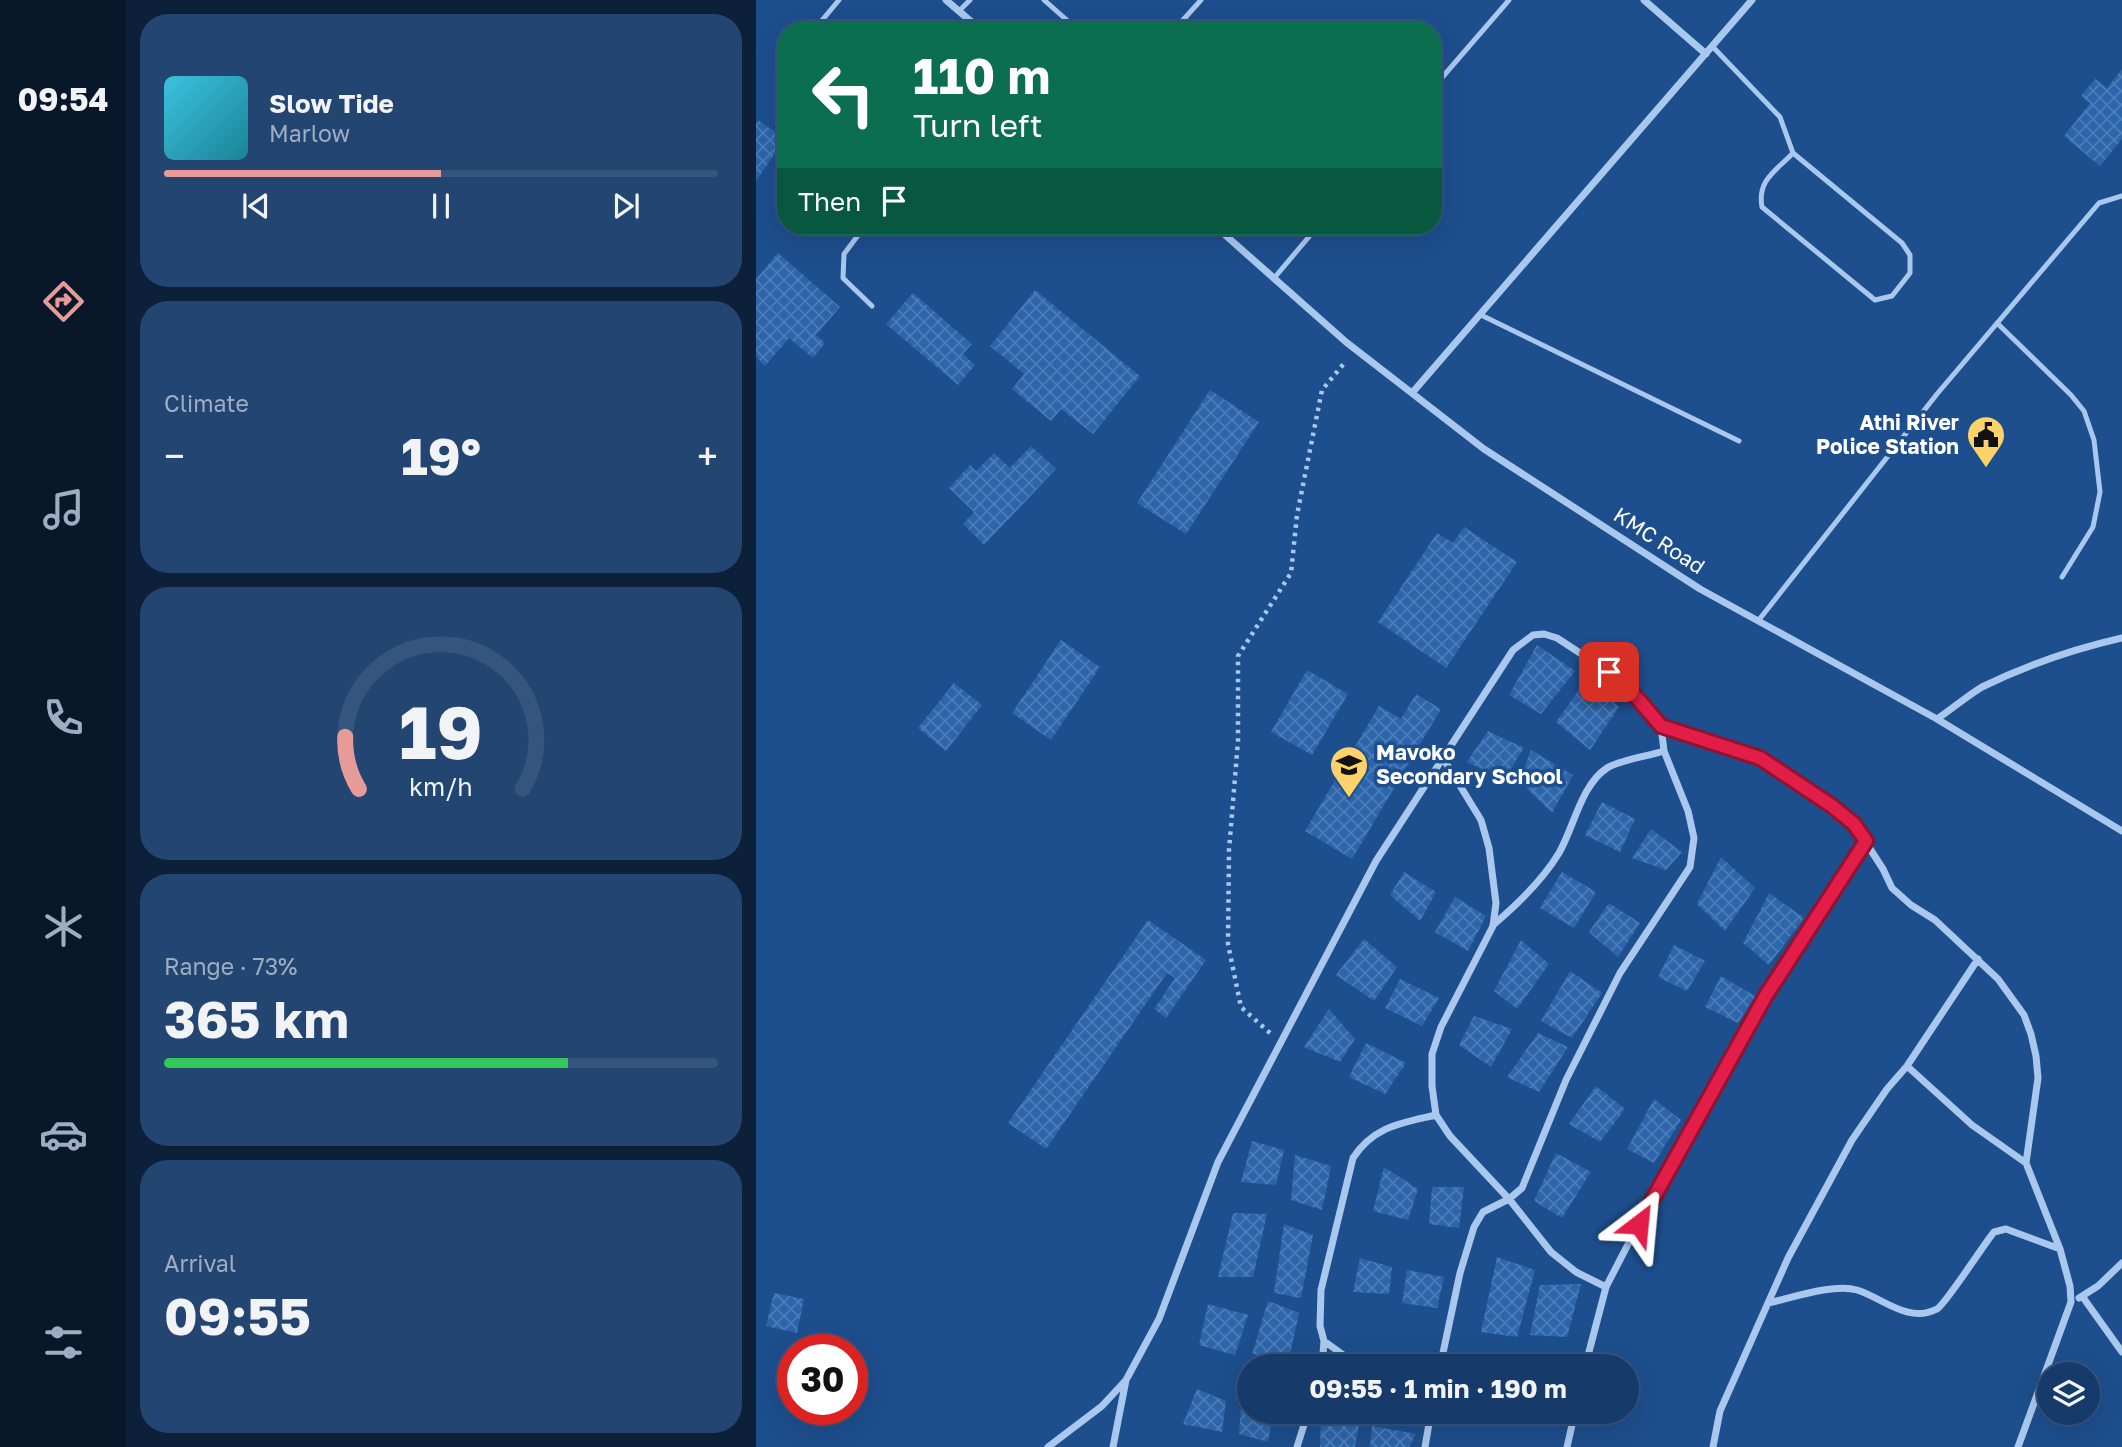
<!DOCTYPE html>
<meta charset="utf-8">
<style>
body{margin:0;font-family:"Golos Text",sans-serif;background:#234572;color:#f1f3f6;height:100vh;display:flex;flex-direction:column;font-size:26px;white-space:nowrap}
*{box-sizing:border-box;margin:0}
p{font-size:23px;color:#9eadc1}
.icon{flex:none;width:38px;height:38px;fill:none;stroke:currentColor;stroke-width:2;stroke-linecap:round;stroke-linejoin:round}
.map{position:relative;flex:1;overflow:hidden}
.drawer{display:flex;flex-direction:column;gap:14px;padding:14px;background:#0c203a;width:630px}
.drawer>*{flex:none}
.top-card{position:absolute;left:21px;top:21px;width:665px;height:214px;border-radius:28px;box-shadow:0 7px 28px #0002,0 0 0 2px #35547e;background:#0b6e4f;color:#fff;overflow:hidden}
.fabs{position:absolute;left:1281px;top:1362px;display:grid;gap:14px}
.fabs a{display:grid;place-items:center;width:63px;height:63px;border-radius:50%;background:#163a6a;box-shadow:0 7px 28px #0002,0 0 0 2px #35547e;font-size:35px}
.speed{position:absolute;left:21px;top:1334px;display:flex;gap:14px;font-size:35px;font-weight:700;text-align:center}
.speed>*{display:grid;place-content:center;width:91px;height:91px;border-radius:50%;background:#163a6a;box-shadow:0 7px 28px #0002,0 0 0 2px #35547e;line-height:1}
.speed .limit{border:10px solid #d22;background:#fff;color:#111}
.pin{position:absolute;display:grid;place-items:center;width:60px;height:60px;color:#fff;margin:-30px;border-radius:14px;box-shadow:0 4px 10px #0006}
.me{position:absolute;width:77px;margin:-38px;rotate:29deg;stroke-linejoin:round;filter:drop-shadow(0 0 5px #0008)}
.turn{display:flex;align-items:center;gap:24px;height:147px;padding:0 21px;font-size:32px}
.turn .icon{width:91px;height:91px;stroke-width:2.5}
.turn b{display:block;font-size:49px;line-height:60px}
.then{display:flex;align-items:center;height:66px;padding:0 21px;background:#0003;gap:14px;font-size:26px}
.big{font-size:52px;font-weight:700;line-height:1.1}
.drawer .tile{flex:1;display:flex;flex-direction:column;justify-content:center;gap:10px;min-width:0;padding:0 24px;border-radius:28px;background:#234572}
.drawer .dial{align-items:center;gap:0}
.dial svg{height:182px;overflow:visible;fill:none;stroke:#35547e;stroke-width:7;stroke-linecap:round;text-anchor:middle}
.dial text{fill:#f1f3f6;stroke:none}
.song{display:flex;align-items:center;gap:21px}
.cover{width:84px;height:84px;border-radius:10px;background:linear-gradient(135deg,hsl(190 70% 55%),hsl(190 70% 35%))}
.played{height:7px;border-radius:4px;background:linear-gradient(90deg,#e69b98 50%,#35547e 50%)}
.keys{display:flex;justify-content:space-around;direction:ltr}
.heat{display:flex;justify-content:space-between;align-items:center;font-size:38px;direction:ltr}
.charge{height:10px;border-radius:5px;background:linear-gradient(90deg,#34c759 73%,#35547e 0)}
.trip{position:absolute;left:481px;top:1354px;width:402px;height:70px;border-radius:35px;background:#163a6a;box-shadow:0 7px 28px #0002,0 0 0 2px #35547e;font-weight:700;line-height:70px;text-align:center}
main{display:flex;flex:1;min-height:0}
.dock{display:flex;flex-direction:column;width:126px;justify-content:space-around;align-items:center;background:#09172a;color:#9eadc1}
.dock .icon{width:49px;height:49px}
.dock .active{color:#e69b98}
.dock b{font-size:32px;color:#f1f3f6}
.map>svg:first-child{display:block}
.building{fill:url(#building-cross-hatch)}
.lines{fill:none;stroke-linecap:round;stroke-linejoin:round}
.path{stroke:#aac8ed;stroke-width:4.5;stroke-dasharray:3.5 5;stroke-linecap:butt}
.lane{stroke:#aac8ed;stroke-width:5}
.street{stroke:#aac8ed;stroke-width:7}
.route-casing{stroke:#92132f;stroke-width:18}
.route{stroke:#e11d48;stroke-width:12}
.labels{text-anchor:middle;stroke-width:7;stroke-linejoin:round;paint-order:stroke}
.poi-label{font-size:21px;font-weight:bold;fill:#fff;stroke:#1d4e8d;text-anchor:end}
.street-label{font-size:21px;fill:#fff;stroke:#1d4e8d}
</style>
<main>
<nav class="dock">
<b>09:54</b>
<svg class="icon active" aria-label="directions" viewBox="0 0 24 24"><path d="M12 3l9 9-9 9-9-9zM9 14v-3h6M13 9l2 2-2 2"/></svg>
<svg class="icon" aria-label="music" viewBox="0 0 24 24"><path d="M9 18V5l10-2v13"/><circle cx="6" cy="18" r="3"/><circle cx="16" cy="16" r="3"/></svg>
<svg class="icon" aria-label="phone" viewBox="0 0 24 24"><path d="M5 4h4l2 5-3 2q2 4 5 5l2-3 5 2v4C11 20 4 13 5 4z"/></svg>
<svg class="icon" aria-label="climate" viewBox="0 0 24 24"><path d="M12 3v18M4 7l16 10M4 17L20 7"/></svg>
<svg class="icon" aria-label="car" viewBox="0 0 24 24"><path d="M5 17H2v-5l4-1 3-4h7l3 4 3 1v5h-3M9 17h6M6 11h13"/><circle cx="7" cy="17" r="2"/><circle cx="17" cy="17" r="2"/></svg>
<svg class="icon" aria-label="filters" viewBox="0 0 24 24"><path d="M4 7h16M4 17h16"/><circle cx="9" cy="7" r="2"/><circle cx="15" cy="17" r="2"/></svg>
</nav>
<section class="drawer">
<div class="tile">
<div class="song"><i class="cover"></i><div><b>Slow Tide</b><p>Marlow</p></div></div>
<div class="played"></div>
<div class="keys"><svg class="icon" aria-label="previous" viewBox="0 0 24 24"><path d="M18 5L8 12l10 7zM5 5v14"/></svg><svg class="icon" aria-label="pause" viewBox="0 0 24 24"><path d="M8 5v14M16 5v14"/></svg><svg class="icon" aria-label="next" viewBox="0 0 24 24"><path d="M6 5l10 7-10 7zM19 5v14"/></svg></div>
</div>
<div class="tile"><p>Climate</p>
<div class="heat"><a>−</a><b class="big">19°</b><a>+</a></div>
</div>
<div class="tile dial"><svg viewBox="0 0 100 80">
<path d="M14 69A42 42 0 1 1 86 69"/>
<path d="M14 69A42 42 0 0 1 8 46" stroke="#e69b98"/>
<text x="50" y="56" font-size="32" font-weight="700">19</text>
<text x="50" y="72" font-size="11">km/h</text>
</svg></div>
<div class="tile"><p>Range · 73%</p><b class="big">365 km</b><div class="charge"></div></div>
<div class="tile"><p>Arrival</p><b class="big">09:55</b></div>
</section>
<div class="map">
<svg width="1366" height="1447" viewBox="0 0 1366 1447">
<defs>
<pattern id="building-cross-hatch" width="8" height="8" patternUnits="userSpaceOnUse" patternTransform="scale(1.75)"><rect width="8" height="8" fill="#2c65ab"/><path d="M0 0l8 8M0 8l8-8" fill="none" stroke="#4c7cb8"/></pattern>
</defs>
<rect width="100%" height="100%" fill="#1d4e8d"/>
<path class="building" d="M1366 69V139L1344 166 1308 136 1334 103 1325 96 1339 79 1351 88Z
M2 120 29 139 0 181V123Z
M22 253 84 307 60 335 69 343 57 358 33 338 9 366 0 357V279Z
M279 290 384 376 337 434 305 409 295 421 256 389 268 374 234 346Z
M157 293 216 344 207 354 219 365 202 385 130 324Z
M454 390 503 422 430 534 381 503Z
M275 446 300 469 228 545 207 524 218 512 193 488 214 465 220 471 238 453 254 468Z
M708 527 761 562 690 668 622 622 681 533 697 543Z
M305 640 344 667 295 740 256 713Z
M781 645 819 671 785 714 753 695Z
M551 670 592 694 556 755 515 732Z
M832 677 863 707 834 750 800 722Z
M198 683 226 705 190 751 162 728Z
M660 694 685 709 596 859 549 831 623 706 645 719Z
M732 731 768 748 748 780 711 762Z
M775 750 817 775 796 813 763 781Z
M846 802 879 819 864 852 829 835Z
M895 829 926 852 910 870 876 858Z
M965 857 999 888 969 931 941 904Z
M648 872 680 892 664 921 634 895Z
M806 872 840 892 818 928 784 908Z
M1013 893 1048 918 1013 965 987 943Z
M699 897 730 916 712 951 679 932Z
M853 903 884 923 862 957 833 932Z
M392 920 450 960 410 1018 398 1009 419 978 411 973 290 1149 252 1123Z
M608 939 641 967 618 1001 580 975Z
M765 940 793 964 761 1009 738 991Z
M918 945 949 961 931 991 902 977Z
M814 971 846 993 816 1038 785 1021Z
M965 976 999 996 982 1023 949 1007Z
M644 979 683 998 666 1026 629 1008Z
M573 1009 599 1039 584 1062 548 1047Z
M718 1016 756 1029 735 1067 703 1045Z
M782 1033 812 1047 783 1092 751 1077Z
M610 1043 650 1063 629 1094 593 1077Z
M840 1086 869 1109 844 1142 813 1124Z
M898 1099 925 1120 898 1163 871 1149Z
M496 1141 528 1150 520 1185 485 1182Z
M800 1153 835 1172 806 1218 778 1201Z
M539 1155 575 1166 566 1210 535 1200Z
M628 1167 662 1189 652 1220 617 1211Z
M676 1187H708L703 1228 673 1224Z
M477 1213 511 1214 497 1277H462Z
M528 1224 557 1235 545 1298 518 1293Z
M741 1257 779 1270 761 1337 725 1332Z
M604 1258 636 1267 633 1294 597 1292Z
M651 1270 688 1277 681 1308 646 1303Z
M825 1284 811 1337 774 1335 784 1285Z
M18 1293 48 1299 41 1333 10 1326Z
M512 1301 543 1313 533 1359 496 1354Z
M452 1304 492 1315 479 1355 443 1345Z
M487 1383 494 1384V1412H517L512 1442 483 1434Z
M441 1389 470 1401 466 1432 427 1424Z
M565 1419 603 1425 599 1447H564Z
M616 1426 660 1434 653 1447H614Z"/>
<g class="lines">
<path class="path" d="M514 1033 485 1007 472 944 473 850 482 741V656L535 573 541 515 566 390 590 361"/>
<path class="lane" d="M288 0 322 30
M203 11 214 0
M58 30 83 0
M418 30 445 0
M956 46 1024 117 1037 153 1146 243 1154 255V273L1136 296 1119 300 1006 207C1001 180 1020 171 1037 153
M677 88 753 0
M109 226 88 254 87 278 116 306
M519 277 562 226
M725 315 983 441
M1241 323 1315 395 1328 411 1338 440 1344 492 1337 527 1306 577
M1002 621 1181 394 1343 203 1366 196"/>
<path class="street" d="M190 0 225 30
M888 0 950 54
M459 226 590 342 728 449 944 589 1181 719 1366 831
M656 393 996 0
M1181 719C1196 709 1211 696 1226 687 1271 665 1318 649 1366 638
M905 726 1005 758 1053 789 1098 824 1127 869 1136 888 1155 905 1179 920 1242 979 1268 1015 1275 1034 1280 1056 1282 1078 1270 1163
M687 758 725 820 733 848 740 903 737 926 685 1027 676 1054V1086L680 1115 694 1136 753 1199 795 1252 820 1272 850 1287 829 1367
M737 925C762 904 786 881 803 853 818 827 825 785 851 768 863 760 893 756 908 751
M1151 1066 1216 1125 1270 1163 1304 1249 1314 1286 1315 1302 1262 1447
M850 1287C928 1134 1013 983 1110 841
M1326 1296 1366 1352
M1323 1298 1342 1286 1366 1263
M1012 1303C1035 1298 1078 1283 1101 1290 1127 1298 1152 1324 1181 1309 1189 1305 1228 1244 1238 1232L1250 1229 1304 1249
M568 1341 604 1367
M566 1367 568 1341 564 1326 565 1290 597 1158C618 1126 646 1123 680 1115
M292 1447 346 1406 370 1380 403 1319 462 1162 620 861 757 650 777 635 788 634 801 638 853 672 883 700 905 726 908 751 932 811 938 838 934 867 864 973 810 1080 766 1188 753 1199 727 1212 718 1227 704 1273 684 1367
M357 1447 370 1380
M541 1447 552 1412
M669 1447 675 1412
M811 1447 819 1412
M957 1447 964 1411 1032 1258 1096 1140 1131 1089 1151 1066 1222 959"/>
</g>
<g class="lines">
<defs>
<path id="route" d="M853 672 883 700 905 726 1004 758 1076 806 1098 824 1110 841 1009 997 883 1224"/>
</defs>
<use href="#route" class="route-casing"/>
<use href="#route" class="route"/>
</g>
<defs>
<symbol id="civic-pin" viewBox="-11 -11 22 30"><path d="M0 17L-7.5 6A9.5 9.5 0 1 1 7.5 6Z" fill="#fdd268" stroke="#1d4e8d"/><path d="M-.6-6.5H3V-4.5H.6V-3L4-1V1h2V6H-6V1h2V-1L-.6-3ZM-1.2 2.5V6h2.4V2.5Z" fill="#111"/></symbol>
<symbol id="school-pin" viewBox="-11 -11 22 30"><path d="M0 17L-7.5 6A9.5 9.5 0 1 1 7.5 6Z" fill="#fdd268" stroke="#1d4e8d"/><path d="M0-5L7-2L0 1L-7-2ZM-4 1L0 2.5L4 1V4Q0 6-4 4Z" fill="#111"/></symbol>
</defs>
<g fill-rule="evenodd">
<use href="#civic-pin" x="1208" y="413" width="44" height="60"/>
<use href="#school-pin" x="571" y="743" width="44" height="60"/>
</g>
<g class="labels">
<g class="poi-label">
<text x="1203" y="430">Athi River<tspan x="1203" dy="24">Police Station</tspan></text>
<text x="620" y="760" text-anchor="start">Mavoko<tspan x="620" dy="24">Secondary School</tspan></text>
</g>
<g class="street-label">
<text transform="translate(903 541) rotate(33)" y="7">KMC Road</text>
</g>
</g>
</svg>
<div class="fabs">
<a><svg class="icon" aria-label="layers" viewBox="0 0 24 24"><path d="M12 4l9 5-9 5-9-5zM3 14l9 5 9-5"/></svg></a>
</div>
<div class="speed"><div class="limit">30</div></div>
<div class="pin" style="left:853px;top:672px;background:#d93025"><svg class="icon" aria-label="arrive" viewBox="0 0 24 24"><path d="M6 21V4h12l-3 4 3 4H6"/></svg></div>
<svg class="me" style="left:883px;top:1224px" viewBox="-20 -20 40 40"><path d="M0-17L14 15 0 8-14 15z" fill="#e11d48" stroke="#fff" stroke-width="4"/></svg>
<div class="trip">09:55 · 1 min · 190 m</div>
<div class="top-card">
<div class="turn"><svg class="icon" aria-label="left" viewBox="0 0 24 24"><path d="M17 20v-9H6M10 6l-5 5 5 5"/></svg><div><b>110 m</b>Turn left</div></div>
<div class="then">Then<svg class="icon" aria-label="arrive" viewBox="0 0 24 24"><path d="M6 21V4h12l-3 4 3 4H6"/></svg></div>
</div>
</div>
</main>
